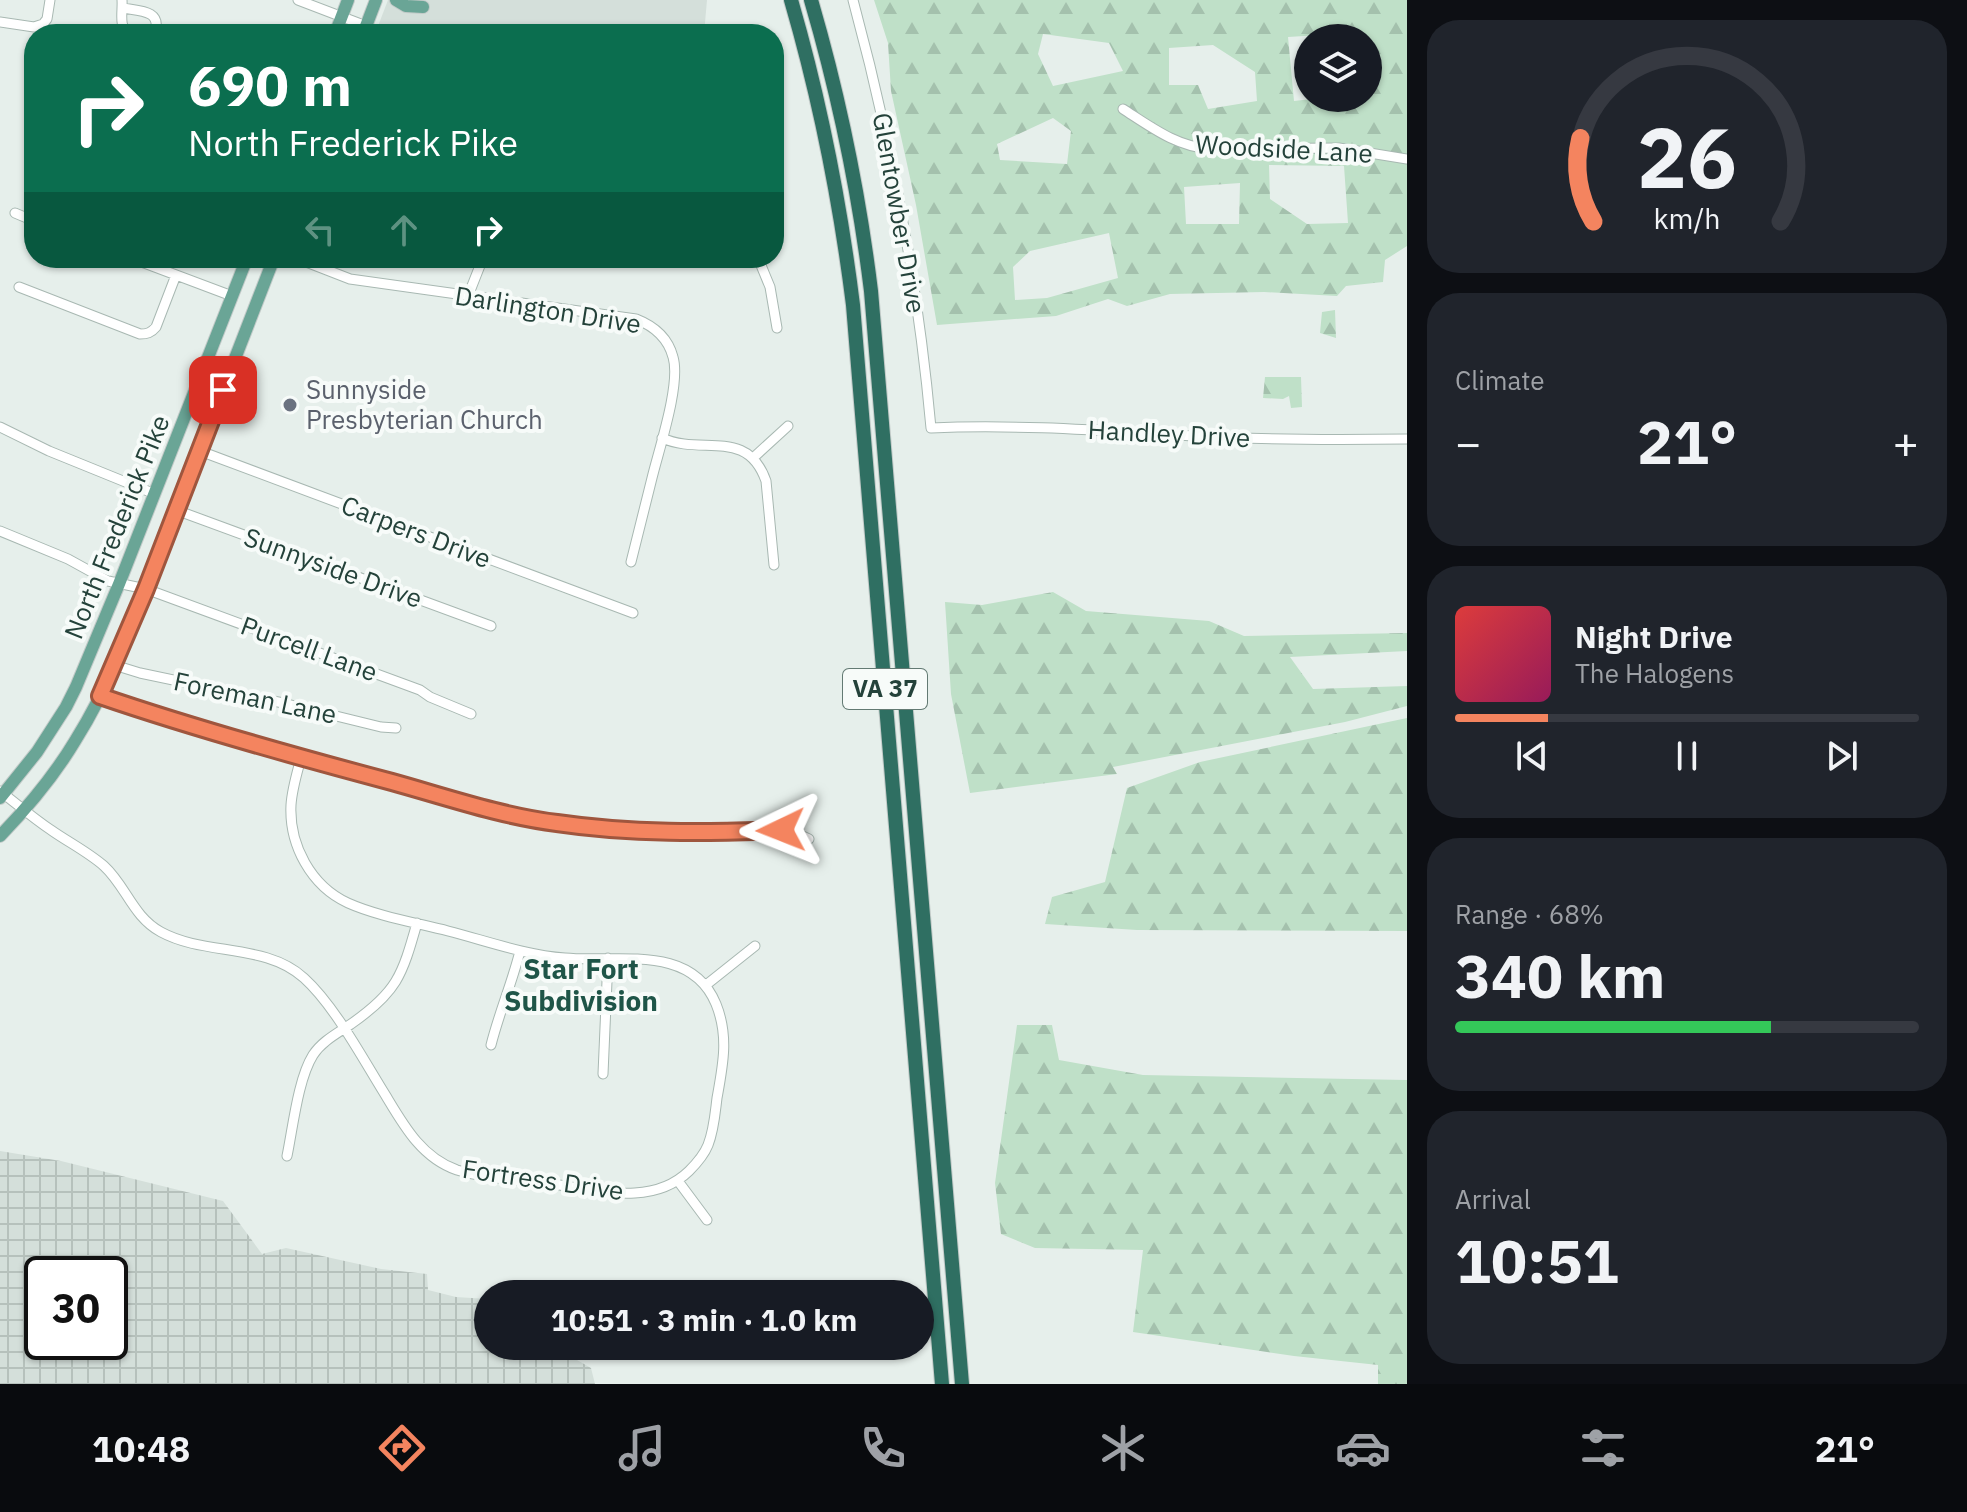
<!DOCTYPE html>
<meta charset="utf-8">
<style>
body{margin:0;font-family:"IBM Plex Sans",sans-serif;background:#20242c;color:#f1f3f6;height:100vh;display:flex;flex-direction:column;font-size:30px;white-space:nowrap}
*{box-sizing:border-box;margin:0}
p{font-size:26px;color:#9ea1a6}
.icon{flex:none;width:44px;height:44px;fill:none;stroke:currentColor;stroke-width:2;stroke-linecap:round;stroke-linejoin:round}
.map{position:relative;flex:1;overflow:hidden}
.drawer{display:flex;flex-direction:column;gap:20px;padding:20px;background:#0d0f14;width:560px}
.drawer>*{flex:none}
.guide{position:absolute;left:24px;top:24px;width:760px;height:244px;border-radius:32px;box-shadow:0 2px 6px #0004;background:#0b6e4f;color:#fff;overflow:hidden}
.controls{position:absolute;left:1294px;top:24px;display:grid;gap:16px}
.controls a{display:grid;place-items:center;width:88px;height:88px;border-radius:50%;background:#171b24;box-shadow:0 2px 6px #0004;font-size:40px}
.speed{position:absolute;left:24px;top:1256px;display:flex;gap:16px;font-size:40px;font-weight:700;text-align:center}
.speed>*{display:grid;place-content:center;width:104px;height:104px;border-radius:50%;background:#171b24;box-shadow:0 2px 6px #0004;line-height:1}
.speed .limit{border:4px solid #111;border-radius:12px;background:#fff;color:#111}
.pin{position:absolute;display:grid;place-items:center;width:68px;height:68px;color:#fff;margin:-34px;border-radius:16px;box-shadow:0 4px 12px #0006}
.me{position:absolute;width:88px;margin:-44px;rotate:268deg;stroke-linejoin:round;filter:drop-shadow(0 0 6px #0008)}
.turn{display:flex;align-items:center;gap:28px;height:168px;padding:0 32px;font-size:36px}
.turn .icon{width:104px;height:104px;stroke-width:2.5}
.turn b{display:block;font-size:56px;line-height:68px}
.lanes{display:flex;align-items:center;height:76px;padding:0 32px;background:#0003;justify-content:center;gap:40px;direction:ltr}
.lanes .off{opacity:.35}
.big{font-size:60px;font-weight:700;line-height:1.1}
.drawer .widget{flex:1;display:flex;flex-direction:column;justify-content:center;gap:12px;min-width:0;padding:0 28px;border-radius:32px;background:#20242c}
.drawer .dial{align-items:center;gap:0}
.dial svg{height:208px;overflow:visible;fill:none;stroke:#363941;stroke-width:7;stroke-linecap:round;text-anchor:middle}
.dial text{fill:#f1f3f6;stroke:none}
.song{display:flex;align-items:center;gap:24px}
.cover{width:96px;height:96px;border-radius:12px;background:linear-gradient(135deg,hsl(0 70% 55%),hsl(330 70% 35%))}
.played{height:8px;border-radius:4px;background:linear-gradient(90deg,#f4845f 20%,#363941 20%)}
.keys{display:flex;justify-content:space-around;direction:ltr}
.heat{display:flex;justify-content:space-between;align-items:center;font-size:44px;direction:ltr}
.charge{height:12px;border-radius:6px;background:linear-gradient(90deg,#34c759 68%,#363941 0)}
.trip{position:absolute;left:474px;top:1280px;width:460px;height:80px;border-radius:40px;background:#171b24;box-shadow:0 2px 6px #0004;font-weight:700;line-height:80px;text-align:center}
.menu{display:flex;height:128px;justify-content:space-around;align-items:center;background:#090b0e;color:#9ea1a6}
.menu .icon{width:56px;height:56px}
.menu .selected{color:#f4845f}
.menu b{font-size:36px;color:#f1f3f6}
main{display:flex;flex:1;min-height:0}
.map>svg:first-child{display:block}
.built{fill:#d4dfda}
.industrial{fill:url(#industrial-grid);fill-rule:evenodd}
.forest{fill:url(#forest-firs);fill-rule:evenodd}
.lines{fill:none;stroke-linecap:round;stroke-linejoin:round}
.minor-casing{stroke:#a8b8b2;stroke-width:11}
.major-casing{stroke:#c2cac8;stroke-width:14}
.highway-casing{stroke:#c2cac8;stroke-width:16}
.minor{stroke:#fff;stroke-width:9}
.major{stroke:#6aa596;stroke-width:12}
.highway{stroke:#2f6f62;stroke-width:14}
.route-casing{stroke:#9f563e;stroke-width:20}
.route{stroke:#f4845f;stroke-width:14}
.worship-dot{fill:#6b7280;stroke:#f7fbf9;stroke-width:3}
.labels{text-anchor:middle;stroke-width:8;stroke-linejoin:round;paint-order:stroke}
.shield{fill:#f7fbf9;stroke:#637a73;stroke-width:2}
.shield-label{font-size:24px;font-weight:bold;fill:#24423a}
.street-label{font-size:26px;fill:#24423a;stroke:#f7fbf9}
.worship-label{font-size:26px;fill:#5b616d;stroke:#f7fbf9;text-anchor:start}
.neighbourhood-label{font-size:28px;font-weight:bold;fill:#1f5548;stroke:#f7fbf9}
</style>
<main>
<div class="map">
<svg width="1407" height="1384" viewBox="0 0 1407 1384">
<defs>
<pattern id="industrial-grid" width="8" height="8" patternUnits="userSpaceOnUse" patternTransform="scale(2)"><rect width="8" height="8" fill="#d4dfda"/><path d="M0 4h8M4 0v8" fill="none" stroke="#b6c1bc"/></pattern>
<pattern id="forest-firs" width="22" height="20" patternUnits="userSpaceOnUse" patternTransform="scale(2)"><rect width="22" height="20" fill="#bfe0c8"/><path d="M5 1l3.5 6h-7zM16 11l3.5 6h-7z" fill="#a4c1ad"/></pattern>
</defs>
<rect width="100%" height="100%" fill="#e6efeb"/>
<path class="built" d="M388 0H707L704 34H375Z"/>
<path class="industrial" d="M0 1151 61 1161 223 1201 262 1254 286 1248 381 1269 427 1274 428 1290 456 1297 488 1299V1346H560L570 1356 591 1368 595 1384H0ZM42 1274H110V1342H42Z"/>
<path class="forest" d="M874 0H1407V246L1385 260 1383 282 1346 286 1337 296 1264 292 1170 294 1127 306 1108 299 1056 316 937 325 916 205 891 91 888 43ZM1352 33 1353 38H1368V98H1321L1294 101 1288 37ZM1043 34 1109 43 1123 71 1053 86 1038 54ZM1213 45 1255 72 1257 101 1208 109 1198 85H1169V48ZM1053 118 1071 131 1067 164 1000 160 997 144ZM1269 165 1344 166 1348 223 1307 224 1270 199ZM1240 183 1239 224H1186L1184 187ZM1109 233 1118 278 1047 298 1015 300 1013 267 1030 251Z
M1335 310 1336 338 1320 333 1322 312Z
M1265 377H1301L1302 407 1291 408 1289 396 1283 399 1263 398Z
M1053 592 1086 611 1209 621 1244 636 1407 633V651L1290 657 1313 689 1407 686V706L1345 722 1113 767 1117 774 970 793 951 694 945 602 982 605Z
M1407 718V931L1137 930 1045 924 1052 897 1105 882 1127 788 1200 762Z
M1017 1025H1052L1059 1060 1143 1075 1407 1080V1384H1378V1365L1294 1356 1133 1332 1143 1250 1035 1248 1001 1234 995 1183Z"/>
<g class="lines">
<defs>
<path id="minor" d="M122 0C123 12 118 27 129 34
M298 0 366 26
M853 0C891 140 918 284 931 428 1019 424 1106 431 1193 436 1265 440 1336 440 1407 439
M123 8C139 11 162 10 155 32L152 34
M0 22 34 27 43 24 47 19 50 0
M1123 109C1151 127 1177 147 1211 149L1339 148 1407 159
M15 213 34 221
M131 258 232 296
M296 258 350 279 636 319C654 326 668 338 673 357 681 384 659 449 652 478 645 506 638 534 631 562
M758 258 770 287 777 328
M19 287 140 334C147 334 151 333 156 327L176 275
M468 296 483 258
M0 427 49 451 155 494
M662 438C702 456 747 427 766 481L774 565
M200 451 633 613
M753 458 788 426
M176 510 491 626
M0 531 68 559 108 581 146 589 420 690 430 697 471 714
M114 665 140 673 283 703 381 727 396 728
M100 696C194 728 290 755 386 780 466 802 545 826 629 830 661 832 694 832 726 832 754 832 784 825 809 839
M0 791C17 804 33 818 51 830 68 842 88 852 104 866 126 886 133 917 161 932 205 956 266 943 304 978 335 1006 364 1061 386 1096 404 1126 422 1158 457 1170 486 1179 521 1180 552 1184 597 1190 652 1207 689 1171 697 1163 704 1155 708 1145 714 1130 715 1114 717 1098 723 1065 729 1036 716 1004 691 943 616 963 565 958 525 955 487 941 448 931 417 923 377 916 348 903 311 886 289 845 291 805 292 789 297 773 301 758
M706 985 755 946
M491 1045C499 1013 512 983 520 951
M603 1074 608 958
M287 1156C293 1127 298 1079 313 1055 322 1041 338 1033 351 1024 397 992 402 976 417 923
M678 1181 707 1220"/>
<path id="major" d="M396 0 406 6 423 7
M335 34 348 0
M363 34 376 0
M0 798 37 752 66 707 76 687 119 584 247 258
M0 836C28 807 54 776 75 741 119 671 145 590 175 513 208 428 241 343 274 258"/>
<path id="highway" d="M791 0C820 100 840 201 853 305L942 1384
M811 0C839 96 859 193 871 291L962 1384"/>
</defs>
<use href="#minor" class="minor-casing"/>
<use href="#major" class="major-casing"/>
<use href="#highway" class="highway-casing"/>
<use href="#minor" class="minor"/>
<use href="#major" class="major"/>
<use href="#highway" class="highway"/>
</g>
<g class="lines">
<defs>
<path id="route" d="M223 390 146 589 100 696C196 729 294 756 392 782 446 797 501 816 557 823 631 834 707 833 781 830"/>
</defs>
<use href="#route" class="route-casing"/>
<use href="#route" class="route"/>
</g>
<circle class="worship-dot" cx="290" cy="405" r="8"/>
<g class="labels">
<rect class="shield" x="843" y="669" width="84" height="40" rx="6"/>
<g class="shield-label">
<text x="885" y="697">VA 37</text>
</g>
<g class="street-label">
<text transform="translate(1284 149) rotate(3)" y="9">Woodside Lane</text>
<text transform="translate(899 213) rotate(80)" y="9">Glentowber Drive</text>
<text transform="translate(548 310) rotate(9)" y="9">Darlington Drive</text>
<text transform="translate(1169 434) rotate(3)" y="9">Handley Drive</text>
<text transform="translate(117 527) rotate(-68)" y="9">North Frederick Pike</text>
<text transform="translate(416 532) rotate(21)" y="9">Carpers Drive</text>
<text transform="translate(333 568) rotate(20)" y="9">Sunnyside Drive</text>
<text transform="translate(309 649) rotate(20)" y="9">Purcell Lane</text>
<text transform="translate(255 698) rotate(12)" y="9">Foreman Lane</text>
<text transform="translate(543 1180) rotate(8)" y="9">Fortress Drive</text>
</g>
<g class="worship-label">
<text x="306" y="399">Sunnyside<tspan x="306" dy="30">Presbyterian Church</tspan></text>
</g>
<g class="neighbourhood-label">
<text x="581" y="979">Star Fort<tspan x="581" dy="32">Subdivision</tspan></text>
</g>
</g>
</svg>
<div class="controls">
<a><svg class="icon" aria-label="layers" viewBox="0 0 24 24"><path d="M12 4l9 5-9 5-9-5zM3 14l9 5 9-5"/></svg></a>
</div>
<div class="speed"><div class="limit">30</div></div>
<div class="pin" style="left:223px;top:390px;background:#d93025"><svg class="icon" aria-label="arrive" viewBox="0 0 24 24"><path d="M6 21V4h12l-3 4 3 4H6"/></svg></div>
<svg class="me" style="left:781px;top:830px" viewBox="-20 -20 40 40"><path d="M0-17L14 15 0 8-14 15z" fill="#f4845f" stroke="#fff" stroke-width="4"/></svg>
<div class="trip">10:51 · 3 min · 1.0 km</div>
<div class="guide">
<div class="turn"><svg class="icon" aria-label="right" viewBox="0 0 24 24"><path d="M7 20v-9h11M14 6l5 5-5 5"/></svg><div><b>690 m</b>North Frederick Pike</div></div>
<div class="lanes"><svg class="icon off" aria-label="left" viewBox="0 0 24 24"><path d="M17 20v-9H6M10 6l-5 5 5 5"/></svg><svg class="icon off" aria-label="ahead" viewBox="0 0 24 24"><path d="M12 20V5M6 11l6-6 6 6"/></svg><svg class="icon" aria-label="right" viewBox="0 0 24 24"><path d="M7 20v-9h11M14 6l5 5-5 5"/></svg></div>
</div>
</div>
<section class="drawer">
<div class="widget dial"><svg viewBox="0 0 100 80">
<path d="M14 69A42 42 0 1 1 86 69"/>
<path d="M14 69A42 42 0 0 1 9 37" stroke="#f4845f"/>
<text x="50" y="56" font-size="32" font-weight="700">26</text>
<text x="50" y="72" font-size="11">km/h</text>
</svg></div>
<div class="widget"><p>Climate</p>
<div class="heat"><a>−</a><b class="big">21°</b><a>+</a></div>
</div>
<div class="widget">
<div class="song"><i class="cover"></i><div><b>Night Drive</b><p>The Halogens</p></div></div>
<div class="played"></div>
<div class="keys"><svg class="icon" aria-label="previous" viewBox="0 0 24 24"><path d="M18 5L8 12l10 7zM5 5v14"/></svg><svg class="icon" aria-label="pause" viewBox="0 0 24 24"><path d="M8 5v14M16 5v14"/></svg><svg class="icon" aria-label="next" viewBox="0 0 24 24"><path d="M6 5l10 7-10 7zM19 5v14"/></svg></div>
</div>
<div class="widget"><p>Range · 68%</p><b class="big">340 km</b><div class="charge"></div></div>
<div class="widget"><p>Arrival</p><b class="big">10:51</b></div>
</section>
</main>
<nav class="menu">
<b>10:48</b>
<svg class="icon selected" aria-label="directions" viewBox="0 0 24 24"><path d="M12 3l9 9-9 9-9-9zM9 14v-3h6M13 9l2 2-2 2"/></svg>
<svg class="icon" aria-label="music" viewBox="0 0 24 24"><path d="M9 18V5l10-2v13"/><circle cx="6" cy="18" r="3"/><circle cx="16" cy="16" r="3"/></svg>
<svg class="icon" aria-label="phone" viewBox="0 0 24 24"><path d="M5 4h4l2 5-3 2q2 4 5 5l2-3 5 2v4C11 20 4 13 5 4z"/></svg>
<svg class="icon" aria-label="climate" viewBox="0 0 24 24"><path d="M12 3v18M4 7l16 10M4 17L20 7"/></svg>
<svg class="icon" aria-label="car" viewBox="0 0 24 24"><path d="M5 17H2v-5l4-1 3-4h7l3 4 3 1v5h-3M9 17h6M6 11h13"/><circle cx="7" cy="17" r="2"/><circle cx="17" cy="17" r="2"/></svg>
<svg class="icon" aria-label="filters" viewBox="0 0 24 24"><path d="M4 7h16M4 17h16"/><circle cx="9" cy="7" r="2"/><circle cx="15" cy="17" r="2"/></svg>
<b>21°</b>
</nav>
